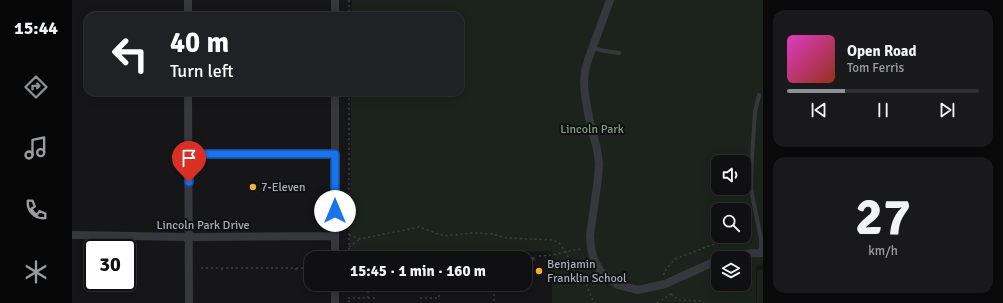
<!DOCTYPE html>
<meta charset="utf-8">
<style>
body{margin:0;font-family:Signika,sans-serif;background:#19191b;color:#f1f3f6;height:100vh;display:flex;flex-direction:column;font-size:15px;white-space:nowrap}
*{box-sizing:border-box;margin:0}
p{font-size:13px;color:#9c9d9f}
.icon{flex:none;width:22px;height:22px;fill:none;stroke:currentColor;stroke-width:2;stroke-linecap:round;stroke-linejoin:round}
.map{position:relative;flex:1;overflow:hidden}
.side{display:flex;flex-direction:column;gap:10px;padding:10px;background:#09090a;width:240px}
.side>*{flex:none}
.guide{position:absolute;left:12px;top:12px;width:380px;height:84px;border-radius:12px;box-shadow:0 2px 10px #0003,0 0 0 1px #303032;background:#202124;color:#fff;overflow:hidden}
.buttons{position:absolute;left:639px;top:155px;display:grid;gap:8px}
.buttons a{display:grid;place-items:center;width:40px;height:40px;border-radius:8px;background:#101012;box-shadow:0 2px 10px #0003,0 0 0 1px #303032;font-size:20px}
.speed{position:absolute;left:12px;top:239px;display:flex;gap:8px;font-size:20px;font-weight:700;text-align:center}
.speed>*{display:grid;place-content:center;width:52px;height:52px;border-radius:50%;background:#101012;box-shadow:0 2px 10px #0003,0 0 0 1px #303032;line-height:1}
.speed .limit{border:2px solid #111;border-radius:6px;background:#fff;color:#111}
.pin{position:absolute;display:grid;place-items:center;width:34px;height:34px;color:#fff;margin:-41px -17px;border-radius:50% 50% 50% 0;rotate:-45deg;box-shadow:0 0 4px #0007}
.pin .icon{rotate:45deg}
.me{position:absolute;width:44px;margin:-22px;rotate:0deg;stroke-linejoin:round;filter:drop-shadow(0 0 3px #0008)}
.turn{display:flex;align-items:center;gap:14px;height:84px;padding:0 20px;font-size:18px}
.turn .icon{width:52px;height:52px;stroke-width:2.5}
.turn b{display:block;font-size:28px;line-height:34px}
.side .card{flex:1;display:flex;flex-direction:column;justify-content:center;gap:6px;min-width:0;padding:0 14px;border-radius:12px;background:#19191b}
.side .dial{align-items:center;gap:0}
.dial b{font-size:52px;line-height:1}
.song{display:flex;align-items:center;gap:12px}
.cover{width:48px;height:48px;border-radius:6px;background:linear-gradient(135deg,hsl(310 70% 55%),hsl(10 70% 35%))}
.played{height:4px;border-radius:2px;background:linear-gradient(90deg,#8c9099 30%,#303032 30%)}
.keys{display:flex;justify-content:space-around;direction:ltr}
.trip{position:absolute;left:232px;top:251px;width:228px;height:40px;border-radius:12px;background:#101012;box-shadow:0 2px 10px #0003,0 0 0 1px #303032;font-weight:700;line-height:40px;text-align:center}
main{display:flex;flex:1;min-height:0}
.dock{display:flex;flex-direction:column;width:72px;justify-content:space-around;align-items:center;background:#060607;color:#9c9d9f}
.dock .icon{width:28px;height:28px}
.dock .on{color:#8c9099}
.dock b{font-size:18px;color:#f1f3f6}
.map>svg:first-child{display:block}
.green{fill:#1c231d;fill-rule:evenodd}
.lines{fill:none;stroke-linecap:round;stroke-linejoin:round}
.path{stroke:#3d3f44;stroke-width:1.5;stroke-dasharray:2 3;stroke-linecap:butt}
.service{stroke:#37383d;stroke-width:4}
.minor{stroke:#37383d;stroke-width:8}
.route-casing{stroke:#114b97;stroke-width:10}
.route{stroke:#1a73e8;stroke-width:7}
.poi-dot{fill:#f2b134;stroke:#111113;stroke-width:1.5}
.labels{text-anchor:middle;stroke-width:4;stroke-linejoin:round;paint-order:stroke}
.park-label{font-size:12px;fill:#7fa381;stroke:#111113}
.poi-label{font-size:12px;fill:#a8adb8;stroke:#111113;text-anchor:start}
.street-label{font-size:12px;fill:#a8adb8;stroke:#111113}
</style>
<main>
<nav class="dock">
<b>15:44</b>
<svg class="icon on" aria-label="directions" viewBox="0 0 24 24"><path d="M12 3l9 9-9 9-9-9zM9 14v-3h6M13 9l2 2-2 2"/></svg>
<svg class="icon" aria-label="music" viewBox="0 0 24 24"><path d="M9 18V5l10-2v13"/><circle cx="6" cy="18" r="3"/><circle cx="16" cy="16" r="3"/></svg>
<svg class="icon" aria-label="phone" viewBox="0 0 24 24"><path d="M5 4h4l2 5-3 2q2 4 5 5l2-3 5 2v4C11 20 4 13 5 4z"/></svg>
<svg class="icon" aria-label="climate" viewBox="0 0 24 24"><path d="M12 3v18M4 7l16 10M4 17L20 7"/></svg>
</nav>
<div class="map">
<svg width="691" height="303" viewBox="0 0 691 303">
<rect width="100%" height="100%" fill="#161618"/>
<path class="green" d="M280 0H691V265L684 266V303H480V251L278 252 279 92H388V16H280ZM646 162H672V188H646ZM646 210H672V236H646ZM646 258H672V284H646Z
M685 270H691V303H685Z"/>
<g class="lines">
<path class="path" d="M277 0V16
M672 234 681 233
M277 235 288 239 347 227 372 236 401 233 421 234 434 238 481 240 487 243 494 252 500 267 513 282 522 303
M277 247 288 239
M277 255V92
M467 256 481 255 497 251 510 249
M129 268H239
M150 268V273
M224 268V273
M592 275V272L603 259 634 247 667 236
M422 284V303
M599 294 607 300 628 301 632 303
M276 298H306
M296 298V284
M348 298H367V284
M276 301 280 303
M585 303 599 294 598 292"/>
<path class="service" d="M520 48 533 51 547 53
M687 95 683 112 680 158 679 189 689 239V253
M117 154H263
M453 259H461"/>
<path class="minor" d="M116 0V16
M538 0 516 60 513 71 512 83 513 95 517 118 525 149 527 164 526 179 518 235 519 248 522 260 529 272 546 285 566 290 593 284 646 260
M263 16V0
M116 92 117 303
M0 235 117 237 263 236
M263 258V92
M649 258C663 254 676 253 691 253
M263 284V303"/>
</g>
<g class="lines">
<defs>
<path id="route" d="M117 182 116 154H263V211"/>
</defs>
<use href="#route" class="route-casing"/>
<use href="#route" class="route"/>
</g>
<g class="poi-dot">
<circle cx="181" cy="187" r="4"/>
<circle cx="467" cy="271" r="4"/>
</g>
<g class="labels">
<g class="park-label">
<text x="520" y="133">Lincoln Park</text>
</g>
<g class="poi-label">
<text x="189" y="191">7-Eleven</text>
<text x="475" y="268">Benjamin<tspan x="475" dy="14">Franklin School</tspan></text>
</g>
<g class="street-label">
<text x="131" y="229">Lincoln Park Drive</text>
</g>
</g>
</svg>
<div class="buttons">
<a><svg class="icon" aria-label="sound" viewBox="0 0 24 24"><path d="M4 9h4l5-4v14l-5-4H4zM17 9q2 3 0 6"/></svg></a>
<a><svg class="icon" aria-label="search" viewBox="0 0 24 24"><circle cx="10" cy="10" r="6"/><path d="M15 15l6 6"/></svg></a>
<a><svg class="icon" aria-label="layers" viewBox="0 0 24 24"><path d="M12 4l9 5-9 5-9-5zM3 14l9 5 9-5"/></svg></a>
</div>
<div class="speed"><div class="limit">30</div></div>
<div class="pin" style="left:117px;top:182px;background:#d93025"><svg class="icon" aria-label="arrive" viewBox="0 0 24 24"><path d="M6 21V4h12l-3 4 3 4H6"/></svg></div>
<svg class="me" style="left:263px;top:211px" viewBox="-20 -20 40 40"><circle r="19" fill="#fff"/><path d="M0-13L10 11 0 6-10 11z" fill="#1a73e8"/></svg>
<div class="trip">15:45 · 1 min · 160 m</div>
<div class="guide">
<div class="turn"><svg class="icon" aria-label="left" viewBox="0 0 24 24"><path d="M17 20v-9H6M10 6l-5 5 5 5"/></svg><div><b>40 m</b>Turn left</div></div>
</div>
</div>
<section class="side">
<div class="card">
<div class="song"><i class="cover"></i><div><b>Open Road</b><p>Tom Ferris</p></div></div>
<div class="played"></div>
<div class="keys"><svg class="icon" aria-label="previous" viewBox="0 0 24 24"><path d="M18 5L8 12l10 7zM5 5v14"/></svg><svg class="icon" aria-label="pause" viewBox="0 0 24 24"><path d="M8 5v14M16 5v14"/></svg><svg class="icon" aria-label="next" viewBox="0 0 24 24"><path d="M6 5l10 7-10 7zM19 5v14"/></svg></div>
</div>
<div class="card dial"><b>27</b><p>km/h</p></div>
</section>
</main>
